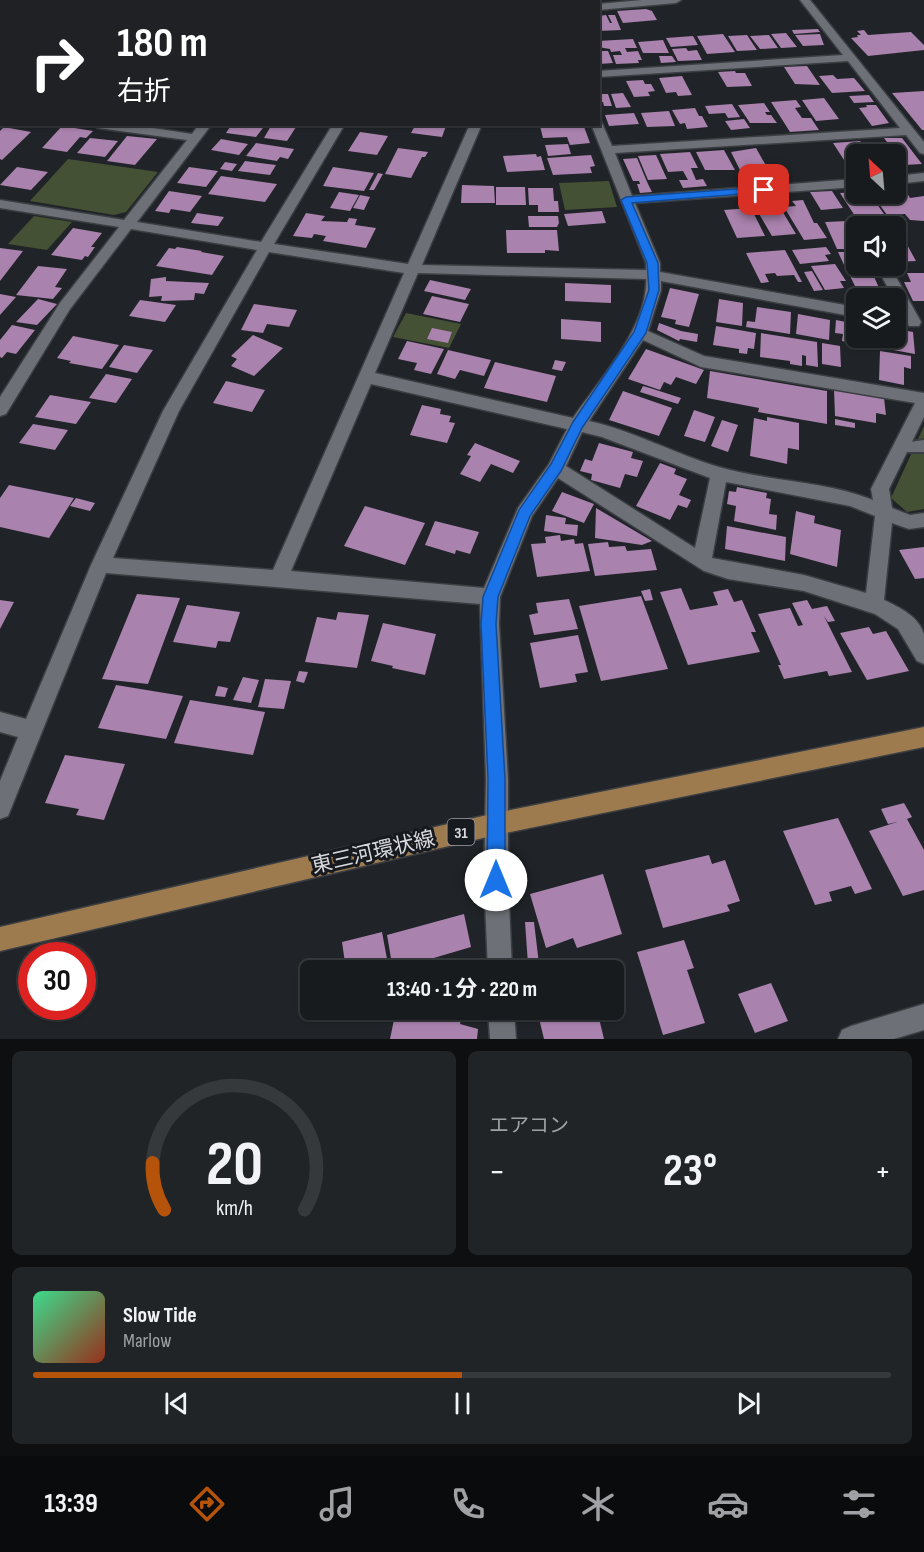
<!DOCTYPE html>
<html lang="ja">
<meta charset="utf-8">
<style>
body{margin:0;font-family:"Sofia Sans Condensed","Noto Sans JP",sans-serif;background:#212427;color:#f1f3f6;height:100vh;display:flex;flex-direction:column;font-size:22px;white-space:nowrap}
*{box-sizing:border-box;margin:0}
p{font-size:20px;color:#9fa1a4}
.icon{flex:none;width:33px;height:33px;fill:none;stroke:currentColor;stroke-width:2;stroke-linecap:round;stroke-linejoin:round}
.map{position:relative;height:1039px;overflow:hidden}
.side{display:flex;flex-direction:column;gap:12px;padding:12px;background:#0d0f10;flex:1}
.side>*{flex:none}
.hud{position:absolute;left:0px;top:0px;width:600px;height:126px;box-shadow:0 2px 4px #0004,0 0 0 2px #36393c;background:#202124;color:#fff;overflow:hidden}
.needle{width:39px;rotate:334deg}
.fabs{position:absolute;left:846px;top:144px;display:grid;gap:12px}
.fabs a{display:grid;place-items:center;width:60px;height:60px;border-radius:9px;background:#181b1e;box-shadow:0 2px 4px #0004,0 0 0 2px #36393c;font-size:30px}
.speed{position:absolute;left:18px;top:942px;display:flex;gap:12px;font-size:30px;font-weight:700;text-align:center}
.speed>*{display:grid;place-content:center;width:78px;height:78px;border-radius:50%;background:#181b1e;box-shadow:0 2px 4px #0004,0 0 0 2px #36393c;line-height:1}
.speed .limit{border:9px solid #d22;background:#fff;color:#111}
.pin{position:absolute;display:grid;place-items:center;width:51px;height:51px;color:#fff;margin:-26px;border-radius:12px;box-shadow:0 3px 9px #0006}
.me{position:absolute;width:66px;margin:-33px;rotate:0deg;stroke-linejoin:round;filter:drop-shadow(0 0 4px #0008)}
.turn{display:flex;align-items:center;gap:21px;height:126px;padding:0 18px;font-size:27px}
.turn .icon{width:78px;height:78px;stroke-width:2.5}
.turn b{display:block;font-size:42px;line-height:51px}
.big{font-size:45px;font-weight:700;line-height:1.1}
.side .widget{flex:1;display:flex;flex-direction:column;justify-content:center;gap:9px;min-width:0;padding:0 21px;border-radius:9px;background:#212427}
.side .dial{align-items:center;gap:0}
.dial svg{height:156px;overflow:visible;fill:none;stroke:#36393c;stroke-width:7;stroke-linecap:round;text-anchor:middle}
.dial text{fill:#f1f3f6;stroke:none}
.song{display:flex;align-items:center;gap:18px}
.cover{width:72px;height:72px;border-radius:9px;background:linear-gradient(135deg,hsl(150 70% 55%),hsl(10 70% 35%))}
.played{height:6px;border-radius:3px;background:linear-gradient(90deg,#b45309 50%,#36393c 50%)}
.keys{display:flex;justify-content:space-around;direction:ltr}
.heat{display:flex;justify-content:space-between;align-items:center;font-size:33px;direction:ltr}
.side .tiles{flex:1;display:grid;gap:12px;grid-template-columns:1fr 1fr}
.widget:last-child{grid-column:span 2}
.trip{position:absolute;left:300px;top:960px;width:324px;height:60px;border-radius:9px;background:#181b1e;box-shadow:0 2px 4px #0004,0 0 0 2px #36393c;font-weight:700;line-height:60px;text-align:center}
.tabs{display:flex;height:96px;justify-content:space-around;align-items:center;background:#0a0b0c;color:#9fa1a4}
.tabs .icon{width:42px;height:42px}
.tabs .on{color:#b45309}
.tabs b{font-size:27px;color:#f1f3f6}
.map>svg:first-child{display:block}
.green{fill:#455134}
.building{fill:#a982ad}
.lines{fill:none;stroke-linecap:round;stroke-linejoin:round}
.service-casing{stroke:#3b3e42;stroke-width:4}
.minor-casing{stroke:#3b3e42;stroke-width:3}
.tertiary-casing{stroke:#3b3e42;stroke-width:3}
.primary-casing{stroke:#3b3e42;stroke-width:3}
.service{fill:#6d7177;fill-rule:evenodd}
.minor{fill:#6d7177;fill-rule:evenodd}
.tertiary{fill:#6d7177;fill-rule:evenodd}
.primary{fill:#9e7b4e;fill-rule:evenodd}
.rail-casing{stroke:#aeb1b5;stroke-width:4.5}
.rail{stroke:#171a1f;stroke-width:3;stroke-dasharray:8;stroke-linecap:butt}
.route{fill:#1a73e8;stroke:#114b97;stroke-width:1.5}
.labels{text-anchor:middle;stroke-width:6;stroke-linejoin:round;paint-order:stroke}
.shield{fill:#171a1f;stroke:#9ea0a5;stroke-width:1.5}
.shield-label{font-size:16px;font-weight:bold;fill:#d8dade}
.near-street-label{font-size:21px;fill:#d8dade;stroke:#171a1f}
</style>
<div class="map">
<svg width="924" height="1039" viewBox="0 0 924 1039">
<rect width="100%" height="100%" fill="#202428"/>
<path class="green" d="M68 159 158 172 126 212 114 215 30 201Z
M609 181 617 207 565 210 559 183Z
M34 216 72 222 47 250 8 244Z
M406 313 461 324 449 348 393 337Z
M924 426V509L907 512 891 498Z"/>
<path class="building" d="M646 9 652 11 657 20 623 23 617 11Z
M606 15 610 23H612L608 15H615L621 30 598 31V16Z
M818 29 820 32 794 34 792 30Z
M864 30 868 35 911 32 924 45V50L868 56 851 38 858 37 857 35H861L857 31Z
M786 33 797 47 781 48 771 34Z
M723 34 735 52 707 54 697 36Z
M820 34 824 45 803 46 795 35Z
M747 35 757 50 737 51 728 36Z
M769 35 778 48 760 49 750 36Z
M693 36 698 45 671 47 666 38Z
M633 39 637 48H625L627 52 638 51 642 60H638L639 63 616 64 613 55H622L620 51 611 52 610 49 598 47V41Z
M663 40 669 53H643L638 42Z
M686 48 688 51 697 50 702 60 678 61 672 49Z
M598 51H608L613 63 599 64Z
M659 56H672L676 62 661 63Z
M807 66 820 85 795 84 784 67Z
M735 71 736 73H745L752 86 727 87 718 72Z
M833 75 837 79 854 78 865 91 832 93 819 76Z
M682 76 692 95 678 96 676 92 666 93 659 78Z
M643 80 645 84H651L655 91 648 92 650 96 634 97 626 81Z
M924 91V130H922L892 93Z
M623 93 631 107 616 108 611 94Z
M598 94H608L612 106H604L603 102H599Z
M869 95 874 102 854 103 849 96Z
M824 98 839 119 816 121 802 100Z
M796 100 801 107 795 108 802 118H811L819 130 790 132 771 102Z
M764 103 770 112H765L767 115H771L777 123H750L738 105Z
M732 104 740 117 728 118 725 113 709 114 705 106Z
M866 105H876L889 123 872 126 859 108 867 107Z
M695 108 699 116H702L708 127 687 129 685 123 680 124 672 110Z
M669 111 675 126 647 127 641 113Z
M634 113 639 124 609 126 605 115Z
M744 119 750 128 731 130 725 121Z
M232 124H266L256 137 226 133Z
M272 124H274L296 127 287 141 264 138Z
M416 124H432L446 126 442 137 411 133Z
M583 124 590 143 570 145 567 137 543 138 540 126Z
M62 126 93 131 86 138 80 137 67 152 42 148Z
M4 127 31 132 2 160 0 159V131Z
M360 132 388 136 377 155 348 151Z
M127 136 157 139 135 165 107 161Z
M90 138 118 141 105 157 77 153Z
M884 138H902L922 164 904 165Z
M221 139 248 144 239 155 211 150Z
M860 141 870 154H856V163H846L833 143Z
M256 143 294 149 288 159 280 157 277 161 246 156Z
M568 144 571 154 548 156 545 145Z
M889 147 894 154H883L878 148Z
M398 148 428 152 425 157H422L411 178 385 174Z
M756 148 769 171 741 172 731 152Z
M724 150 735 170H705L696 152Z
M690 152 698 168H691L696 180 703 179 707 186 683 188 679 180H688L683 171 668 172 660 154Z
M536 154 537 157 541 156 545 170 507 172 503 156Z
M591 155 595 166 590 167 592 173 553 175 547 158Z
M656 155 667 179 648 180 638 156Z
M637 158 648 184 652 192 640 193 637 184H640L639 181H633L623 159Z
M245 161 276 165 270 175 238 171Z
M225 162 237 164 232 171 220 169Z
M17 167 48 172 31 190 0 185Z
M189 167 218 171 206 187 177 183Z
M333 167 374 173 364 191 323 186Z
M378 173 383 174 374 190H369Z
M221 176 277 184 265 202 208 194Z
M462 185 494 186 495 203H461Z
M496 187H525L526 205H496Z
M528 188H553L554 201H558L559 212H538V205H529Z
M169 191 202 196 190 212 171 209 169 213 155 211Z
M832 191 843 208 821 210 810 192Z
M906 191 910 198 924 196V221L910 220 905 214 887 215 872 194Z
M339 192 359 195 350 211 330 208Z
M856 192 870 194 884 214 855 216 840 193Z
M360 195 370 197 364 210 353 208Z
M803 200 814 223H817L827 238 804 240 784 207 796 206 792 201Z
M778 204 796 234 772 236 755 207Z
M751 208 765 236 737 238 724 210Z
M602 211 606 223 568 226 564 214Z
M197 213 224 217 218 226 191 223Z
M306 213 325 216 321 221 347 222 349 218 357 219 355 225 376 228 366 248 323 241 326 236 314 234 312 238 293 236Z
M528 216H558L559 223 557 227H529Z
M893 220 901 233H896V226H871L868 221Z
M848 221 851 227H848L853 238H846L851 249H837L825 222Z
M73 228 102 233 91 247H95L88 257 85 256 82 260 51 255Z
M506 230H557L559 251 545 250V253H507Z
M896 241H905L916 261 896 262Z
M177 247 202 251 201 252 224 256 212 275 156 266 169 248 175 249Z
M826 247 831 254 825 255 829 261 800 264 792 250Z
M0 248 23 251 0 281Z
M785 250 802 282H798L794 275 777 276 775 273 765 274 769 282 761 283 746 253Z
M838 252H856V267H845Z
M835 264 846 281H840L844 288 825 290 811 266Z
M38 266 67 269 55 287 62 288 53 299 16 295Z
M812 271 823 290 814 291 804 272Z
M848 272H872L883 297 860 296Z
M907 273H924V301H913L904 282H911Z
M166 277V281L209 283 204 294 195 293 194 300 161 301 162 296 149 297 151 279Z
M430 280 471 289 465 300 424 291Z
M565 283 611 285V303L565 301Z
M670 288 699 294 689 327 675 324 676 320 661 317Z
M0 294 16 297 0 315Z
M432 296 469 304 460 322 423 314Z
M38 299 57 304 37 325 16 322Z
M719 299 743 303 742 326 716 322Z
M140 300 176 305 165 322 129 316Z
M254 304 297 310 289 327 267 324 263 333 241 330Z
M757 307 791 312 790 334 746 327 747 321 755 322Z
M798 314 830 320 829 340 796 334Z
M561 319 601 322V342L561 339Z
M836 320 856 324V338H869V346L842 341 843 334 835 333Z
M659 323 681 331 698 334 697 342 680 339 679 341 657 330Z
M12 325 35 330 16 354 7 352 2 358 0 357V340Z
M716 326 756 333 754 349 748 348 747 354 739 353V349L713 345Z
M432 328 452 332 448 343 427 339Z
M896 329 913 332 915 354 877 347V338H896Z
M761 333 817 342 818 367 806 365V356L802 355V366L790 364V361L760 357Z
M253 335 283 348 254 376 231 366 237 359 231 356Z
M73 336 119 345 102 369 69 363 71 361 57 358Z
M407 341 444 349 431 374 414 370 417 363 398 359Z
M822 343 840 346 841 367 822 364Z
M124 345 153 350 137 373 109 367Z
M646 349 704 370 696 384 676 377 671 385 664 382 660 390 628 379Z
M448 350 491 360 484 376 460 370 455 379 437 374Z
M880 351 911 356V369L904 367V385L879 380Z
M555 360 566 362 562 371 552 369Z
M495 362 556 376 547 402 484 388Z
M710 371 827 391V424L758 412 759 408 707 398Z
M106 374 132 379 116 403 89 398Z
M226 381 265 390 252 412 213 403Z
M643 386 650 388 681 398 678 404 640 392Z
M834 390 884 398 886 415 876 413V423L835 416Z
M623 391 672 408 659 436 609 420Z
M50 395 91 402 76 424 35 417Z
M422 405 441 409 440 414 451 416 449 422 455 423 447 443 410 435Z
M694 410 715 417 705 442 684 436Z
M767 417 799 423V450L788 448 787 464 750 456 754 418 767 421Z
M835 419 855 423V428L835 425Z
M722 420 738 425 728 452 711 446Z
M33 424 68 430 55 450 19 443Z
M475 443 520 461 513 473 491 464 480 482 460 474 471 456 467 455Z
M599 443 633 452 631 458 643 461 637 477 625 474 620 488 591 480 592 474 580 471 585 459 592 461Z
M660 463 676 469 674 474 687 479 679 495 691 500 687 508 678 505 670 520 636 506Z
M9 485 74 498 49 538 0 527V498Z
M737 487 767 493 766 498 771 499 769 514 777 515 776 530 734 521 736 506 727 504 729 491 736 492Z
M562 492 594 504 584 523 552 511Z
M76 498 95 503 90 511 70 506Z
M365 506 425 523 405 565 344 546Z
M596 508 652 541 642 545 595 538Z
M796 511 815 516 814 523 841 530 837 567 790 554Z
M546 515 566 518 565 524 578 525 577 536 544 531Z
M435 521 479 532 470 554 456 550 455 554 425 545Z
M727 526 786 537 785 561 725 549Z
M560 535 561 541 574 539 575 544 583 543 590 571 537 577 531 544 546 543 545 537Z
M608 542 609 547 625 546 627 551 651 549 657 570 595 576 588 544Z
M924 547V578L915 579 899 550Z
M681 588 690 610 718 605 713 592 728 589 734 602 742 600 756 632H751L760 652 688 665 660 592Z
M650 589 653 600 645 601 641 591Z
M137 594 180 598 148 684 102 679Z
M641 596 668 669 601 681 579 606Z
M569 599 578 629 534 635 529 615 538 613 536 603Z
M0 600 14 602 0 629Z
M807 600 812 609 827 606 835 621 828 622 824 616 852 672 829 676 827 671 784 679 778 665H781L758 614 790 608 798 626 803 625 792 603Z
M187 605 240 612 230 642 218 641 216 648 173 642Z
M338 612 369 615 357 668 305 662 317 617 336 620Z
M383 623 436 634 425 675 392 668 393 666 371 661Z
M869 627 873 634 886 631 909 671 867 680 840 633Z
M578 635 588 672 575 674 577 682 540 688 530 643Z
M299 671 308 672 304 683 296 681Z
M243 677 259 680 251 703 233 700Z
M265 679 291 681 284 709 258 707Z
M116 685 183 696 166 739 98 728Z
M218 686 228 688 225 697 215 696Z
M190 700 265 712 253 755 174 743Z
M65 755 125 764 104 820 76 815 79 809 45 803Z
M904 803 912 817 907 819 924 850V890L903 896 869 831 897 822 888 824 881 809Z
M838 818 872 889 855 894 851 886 829 892 832 901 815 905 783 831Z
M709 855 712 864 725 860 740 901 727 905 730 911 663 928 645 870Z
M603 874 622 934 577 948 573 938 546 948 530 894Z
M464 914 471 947 393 970 387 935Z
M525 922H534L539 964H528Z
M382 932 389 970H346L342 942Z
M684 940 694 968 687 970 705 1023 663 1035 637 952Z
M771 983 788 1021 755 1033 738 994Z
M396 1010H426L462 1017 460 1024 478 1029 477 1039H390Z
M537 1010H597L604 1039H544Z"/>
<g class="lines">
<defs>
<path id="service" d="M924 440V452H896L893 448 896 444Z"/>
<path id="minor" d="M36 0H47L35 2Z
M318 0H333L317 2Z
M410 0H420L409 2Z
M448 0H470L471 2H449Z
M542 0H552V2H542Z
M642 0H681L676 3 598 10V4Z
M800 0H810L924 142V154L920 153 906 135 615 153 632 196 856 179V187L635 203 660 263V272L856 307V317L661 281V290L648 331 704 356 924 393V417L889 489 892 508 910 515 924 513V527L909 529 892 523 884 600C899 607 920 617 924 635 924 643 924 655 924 664L917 661 898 629 875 614 804 591 728 579 704 571 558 478 532 516 500 597 499 624 508 779V880L512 970H488L484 880 486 779 480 604 106 573 8 816 0 819V781L18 737 0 732V712L26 719 91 565 163 411 257 250 131 229 70 309 6 414 0 416V397L60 303 119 227 0 208V200L124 220 187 140 98 128 92 124H127L192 134 199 124H212L137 222 261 242 333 124H345L274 244 408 264 470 124H482L422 265 646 270V263L591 124H598V121H601L612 146 900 128 848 61 598 77V71L843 55ZM269 252 404 273 273 570 113 558 179 411ZM418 273 646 279C648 327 599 380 573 418L375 373ZM643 340 701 367 915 403 871 489 873 500C824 480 770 482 719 467 675 454 634 431 589 421ZM371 384 567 429 549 464 518 508 484 588 291 571ZM582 432 602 437 710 478 695 548 566 466ZM726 482 850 506 875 516 866 593 804 575 712 558Z
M0 82H2V88H0Z
M0 107H2V115H0Z
M924 173V181L896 184V176Z
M876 266H890L921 322 919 326H909Z
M924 1004V1030L894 1039H838L842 1030 851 1026Z
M488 1010H514L516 1039H490Z"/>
<path id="tertiary" d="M146 0H161L145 2Z
M0 35H2V41H0Z"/>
<path id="primary" d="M924 727V747L496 835 0 951V927L496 813Z"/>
</defs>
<use href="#service" class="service-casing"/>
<use href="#minor" class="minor-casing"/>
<use href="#tertiary" class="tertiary-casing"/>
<use href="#primary" class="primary-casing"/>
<use href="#service" class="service"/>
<use href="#minor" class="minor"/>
<use href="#tertiary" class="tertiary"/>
<use href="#primary" class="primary"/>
<defs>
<path id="rail" d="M0 2 2 0"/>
</defs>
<use href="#rail" class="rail-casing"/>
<use href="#rail" class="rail"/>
</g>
<path class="route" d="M764 187 768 188V192L632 203 658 263 659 290 646 333 582 428 561 471 530 516 498 597 496 624 505 779V880L502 886 496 889 489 886 487 880 488 779 481 624 483 597 519 510 551 464 573 422 634 332 649 290 647 263 621 200 626 197Z"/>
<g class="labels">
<rect class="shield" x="447.5" y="819" width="27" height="26" rx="4.5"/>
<g class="shield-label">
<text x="461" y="838">31</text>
</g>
<g class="near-street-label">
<text transform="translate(373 852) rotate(-13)" y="7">東三河環状線</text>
</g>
</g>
</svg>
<div class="fabs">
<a><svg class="needle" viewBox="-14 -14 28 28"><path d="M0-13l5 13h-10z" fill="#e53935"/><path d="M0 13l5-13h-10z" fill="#9fa1a4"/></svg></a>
<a><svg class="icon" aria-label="sound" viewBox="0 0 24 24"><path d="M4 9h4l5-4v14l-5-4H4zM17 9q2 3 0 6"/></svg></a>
<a><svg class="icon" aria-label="layers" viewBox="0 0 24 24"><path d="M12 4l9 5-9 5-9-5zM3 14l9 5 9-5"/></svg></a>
</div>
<div class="speed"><div class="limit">30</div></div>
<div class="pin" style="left:764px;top:190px;background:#d93025"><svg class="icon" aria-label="arrive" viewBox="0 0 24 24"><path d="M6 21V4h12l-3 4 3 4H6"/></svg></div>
<svg class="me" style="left:496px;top:880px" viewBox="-20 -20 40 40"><circle r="19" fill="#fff"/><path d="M0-13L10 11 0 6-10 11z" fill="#1a73e8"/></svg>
<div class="trip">13:40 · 1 分 · 220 m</div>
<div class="hud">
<div class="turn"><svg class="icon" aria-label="right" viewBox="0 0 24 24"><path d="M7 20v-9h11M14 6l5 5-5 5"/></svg><div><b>180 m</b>右折</div></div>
</div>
</div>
<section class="side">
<div class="tiles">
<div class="widget dial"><svg viewBox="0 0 100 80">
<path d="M14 69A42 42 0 1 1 86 69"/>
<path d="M14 69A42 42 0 0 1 8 45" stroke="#b45309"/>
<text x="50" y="56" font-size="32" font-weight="700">20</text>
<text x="50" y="72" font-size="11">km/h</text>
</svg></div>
<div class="widget"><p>エアコン</p>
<div class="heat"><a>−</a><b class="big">23°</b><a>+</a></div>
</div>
<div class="widget">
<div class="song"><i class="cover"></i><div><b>Slow Tide</b><p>Marlow</p></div></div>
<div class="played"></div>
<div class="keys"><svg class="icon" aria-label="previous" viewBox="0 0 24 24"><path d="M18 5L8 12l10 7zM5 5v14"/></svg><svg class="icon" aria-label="pause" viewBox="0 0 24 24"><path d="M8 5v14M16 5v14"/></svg><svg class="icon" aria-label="next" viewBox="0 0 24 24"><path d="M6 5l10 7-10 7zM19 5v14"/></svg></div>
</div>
</div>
</section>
<nav class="tabs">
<b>13:39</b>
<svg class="icon on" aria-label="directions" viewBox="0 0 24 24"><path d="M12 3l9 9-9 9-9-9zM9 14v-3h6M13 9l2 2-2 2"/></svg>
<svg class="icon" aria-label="music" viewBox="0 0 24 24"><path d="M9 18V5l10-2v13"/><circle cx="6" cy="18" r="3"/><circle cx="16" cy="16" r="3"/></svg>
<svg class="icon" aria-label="phone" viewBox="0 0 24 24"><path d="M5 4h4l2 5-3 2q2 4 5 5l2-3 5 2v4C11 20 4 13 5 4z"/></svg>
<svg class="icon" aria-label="climate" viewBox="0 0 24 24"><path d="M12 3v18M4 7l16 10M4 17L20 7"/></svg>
<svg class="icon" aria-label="car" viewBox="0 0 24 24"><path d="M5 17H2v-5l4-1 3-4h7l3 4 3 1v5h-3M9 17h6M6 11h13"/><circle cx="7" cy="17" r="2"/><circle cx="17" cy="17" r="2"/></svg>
<svg class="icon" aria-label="filters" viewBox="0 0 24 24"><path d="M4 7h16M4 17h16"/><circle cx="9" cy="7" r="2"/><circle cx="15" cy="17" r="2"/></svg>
</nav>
